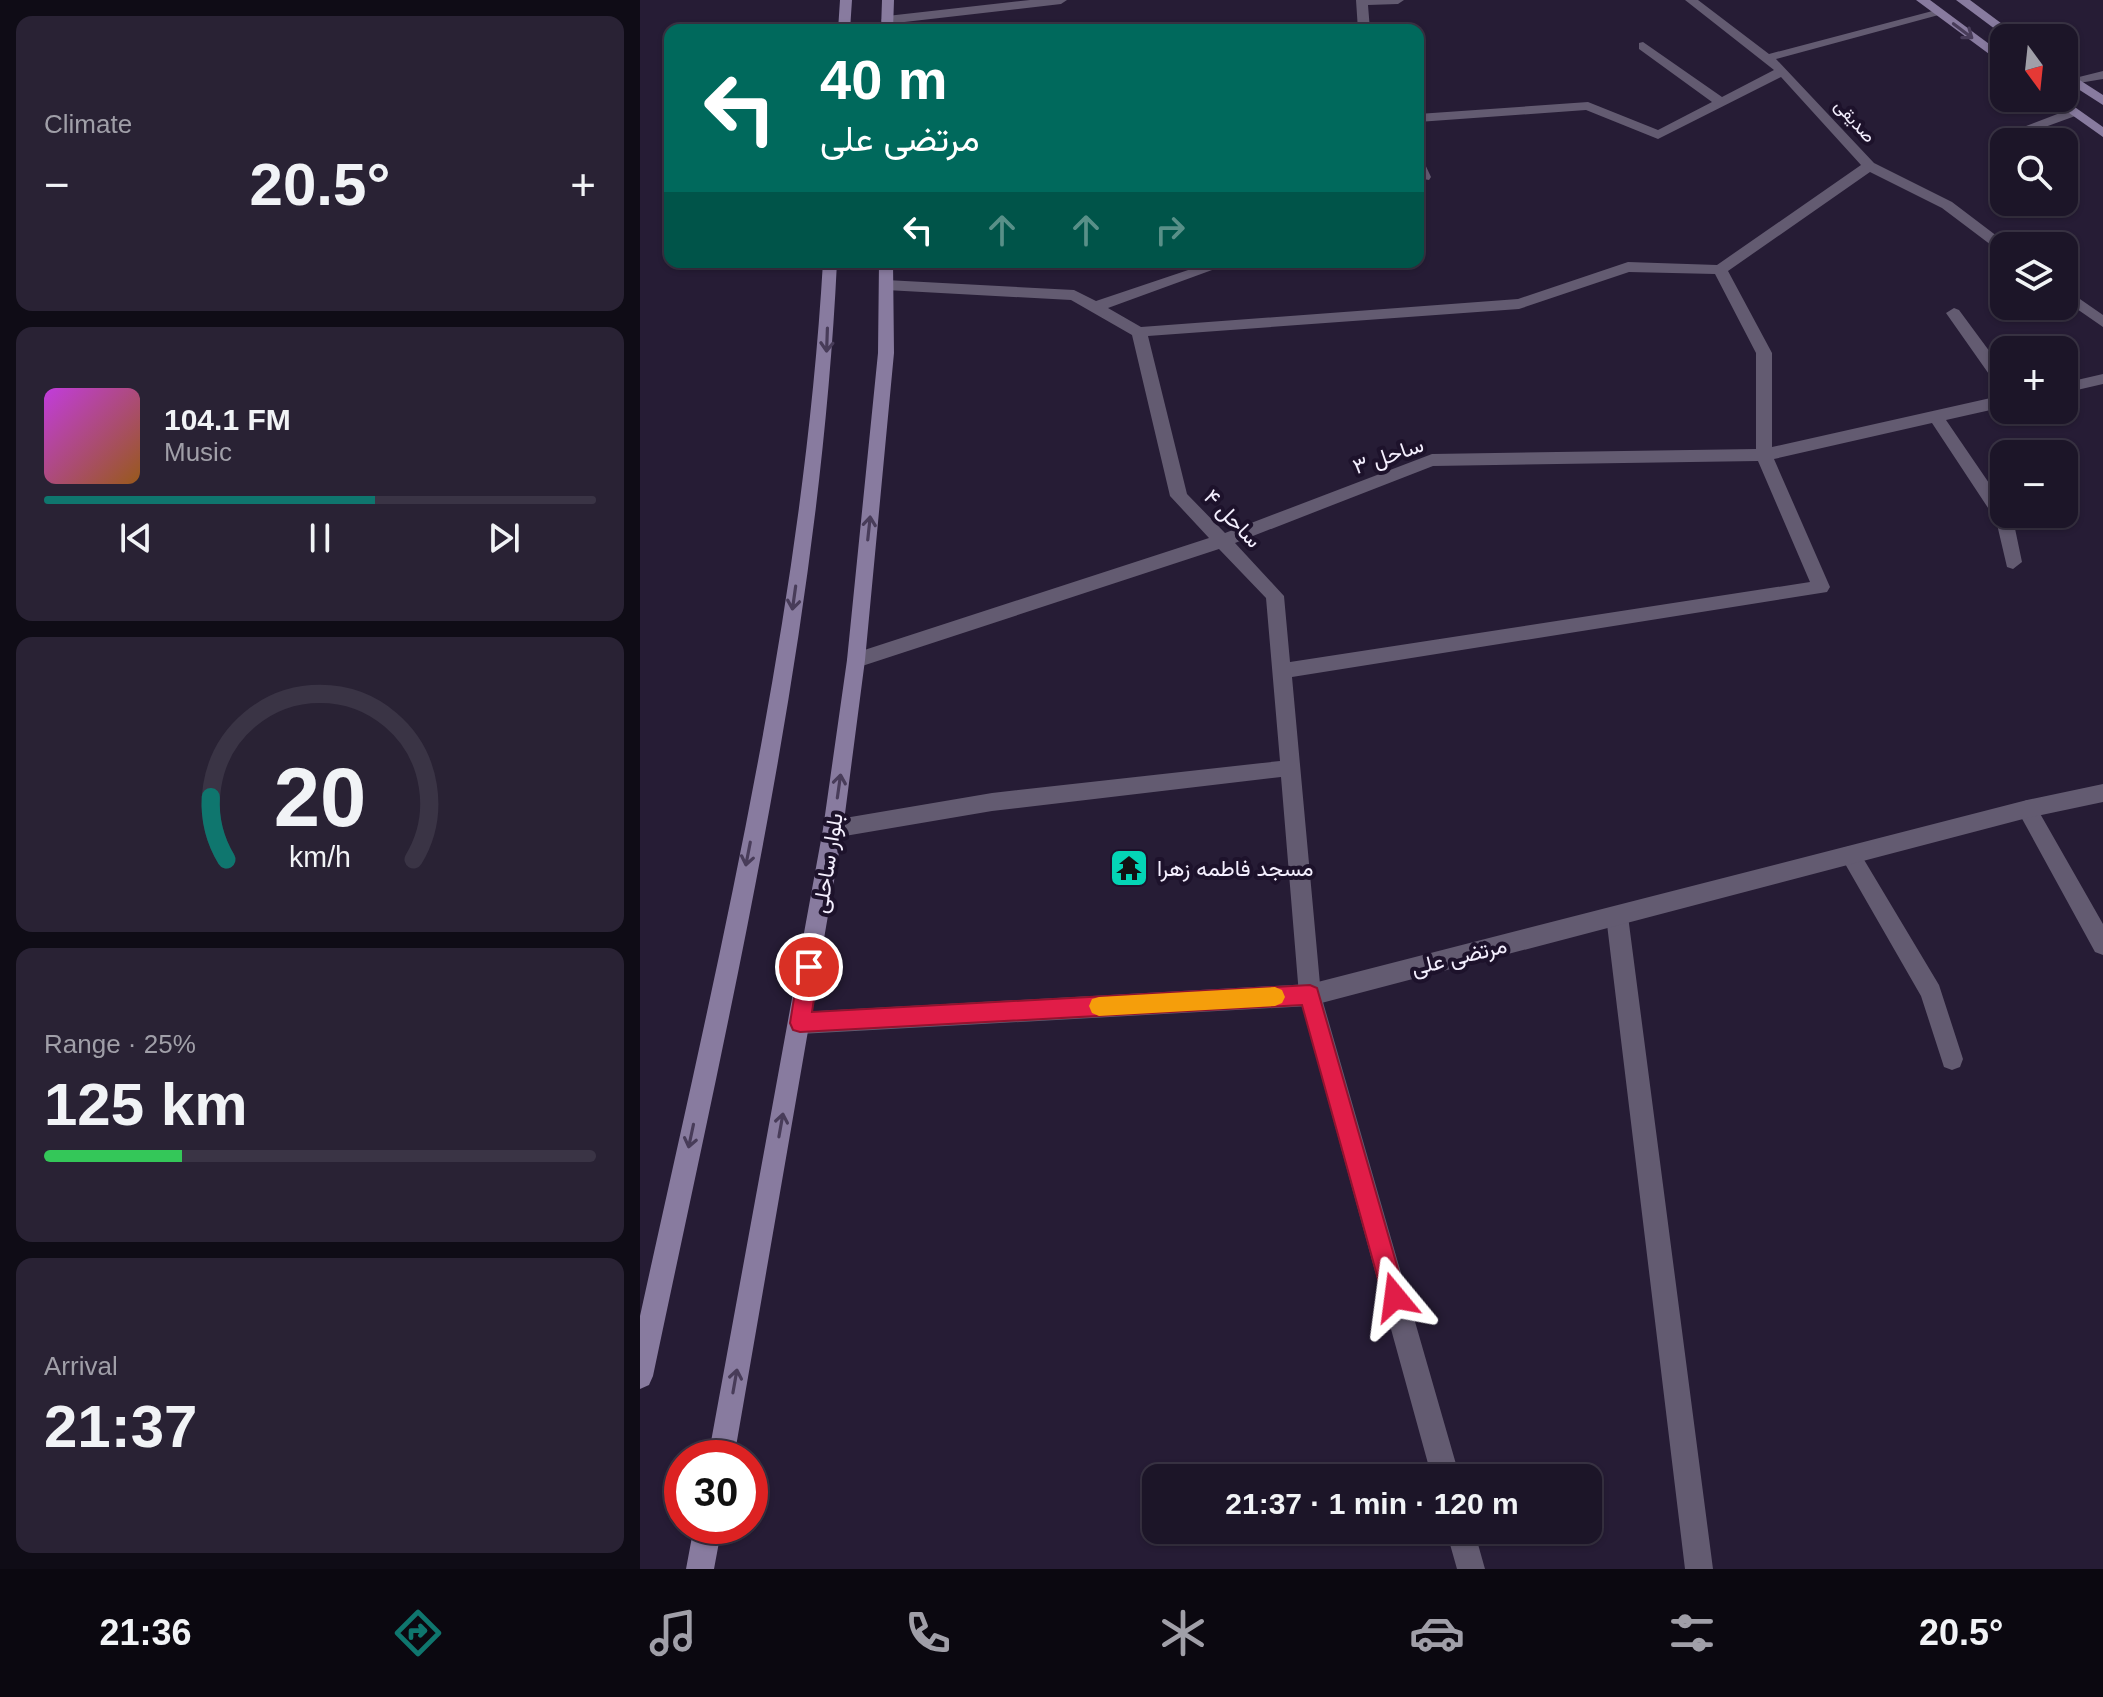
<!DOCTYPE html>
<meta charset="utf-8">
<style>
body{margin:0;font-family:Arial,Vazirmatn,sans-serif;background:#292234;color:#f1f3f6;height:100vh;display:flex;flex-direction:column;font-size:30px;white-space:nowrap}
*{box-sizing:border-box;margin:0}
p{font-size:26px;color:#a09fa8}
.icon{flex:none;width:44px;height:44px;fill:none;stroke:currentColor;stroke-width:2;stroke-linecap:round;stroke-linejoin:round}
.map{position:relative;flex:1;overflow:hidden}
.panel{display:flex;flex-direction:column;gap:16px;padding:16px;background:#0f0c16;width:640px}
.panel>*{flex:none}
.banner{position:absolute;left:24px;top:24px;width:760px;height:244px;border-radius:16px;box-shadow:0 2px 6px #0004,0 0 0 2px #3a3445;background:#00695c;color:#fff;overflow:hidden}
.needle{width:52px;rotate:165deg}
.buttons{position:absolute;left:1350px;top:24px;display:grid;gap:16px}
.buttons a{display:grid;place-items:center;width:88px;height:88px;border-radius:16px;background:#1c1528;box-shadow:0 2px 6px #0004,0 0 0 2px #3a3445;font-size:40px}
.speed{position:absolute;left:24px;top:1440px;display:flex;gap:16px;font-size:40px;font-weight:700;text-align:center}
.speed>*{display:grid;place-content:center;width:104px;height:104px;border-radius:50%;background:#1c1528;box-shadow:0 2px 6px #0004,0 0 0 2px #3a3445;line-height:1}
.speed .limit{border:12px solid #d22;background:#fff;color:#111}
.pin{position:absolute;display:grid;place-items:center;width:68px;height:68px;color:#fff;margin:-34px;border:4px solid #fff;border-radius:50%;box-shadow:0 2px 8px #0007}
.me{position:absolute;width:88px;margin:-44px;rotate:344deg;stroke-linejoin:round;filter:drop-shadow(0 0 6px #0008)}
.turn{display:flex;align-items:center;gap:28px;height:168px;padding:0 24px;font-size:36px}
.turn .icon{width:104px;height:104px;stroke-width:2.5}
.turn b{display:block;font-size:56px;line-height:68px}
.lanes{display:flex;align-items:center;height:76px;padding:0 24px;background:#0003;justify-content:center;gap:40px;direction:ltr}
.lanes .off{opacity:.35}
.big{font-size:60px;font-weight:800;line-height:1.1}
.panel .widget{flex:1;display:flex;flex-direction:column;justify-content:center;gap:12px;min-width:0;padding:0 28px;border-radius:16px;background:#292234}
.panel .dial{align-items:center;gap:0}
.dial svg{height:208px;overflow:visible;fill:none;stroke:#3a3445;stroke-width:7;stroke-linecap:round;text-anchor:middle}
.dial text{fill:#f1f3f6;stroke:none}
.song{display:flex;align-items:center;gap:24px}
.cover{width:96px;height:96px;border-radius:12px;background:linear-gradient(135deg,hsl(290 70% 55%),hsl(30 70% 35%))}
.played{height:8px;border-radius:4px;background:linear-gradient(90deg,#0f766e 60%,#3a3445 60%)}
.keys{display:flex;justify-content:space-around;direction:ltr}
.heat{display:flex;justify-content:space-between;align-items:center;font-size:44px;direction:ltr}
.charge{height:12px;border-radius:6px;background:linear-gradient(90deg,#34c759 25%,#3a3445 0)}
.trip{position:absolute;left:502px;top:1464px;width:460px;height:80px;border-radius:16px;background:#1c1528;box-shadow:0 2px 6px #0004,0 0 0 2px #3a3445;font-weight:800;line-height:80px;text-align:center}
.menu{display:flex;height:128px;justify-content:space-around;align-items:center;background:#0b0810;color:#a09fa8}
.menu .icon{width:56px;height:56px}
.menu .on{color:#0f766e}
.menu b{font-size:36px;color:#f1f3f6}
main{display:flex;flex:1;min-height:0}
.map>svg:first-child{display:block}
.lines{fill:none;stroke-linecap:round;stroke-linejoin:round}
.minor{fill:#635b71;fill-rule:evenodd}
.tertiary{fill:#635b71;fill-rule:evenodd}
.secondary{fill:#887b9f;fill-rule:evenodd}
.oneway{stroke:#483c59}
.route{fill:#e11d48;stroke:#92132f;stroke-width:2}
.slow{fill:#f59e0b}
.labels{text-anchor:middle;stroke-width:8;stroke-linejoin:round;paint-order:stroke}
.far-street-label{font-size:18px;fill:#f4effe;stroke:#1d122b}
.street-label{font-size:22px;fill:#f4effe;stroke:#1d122b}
.poi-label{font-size:22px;fill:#f4effe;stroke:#1d122b;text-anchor:start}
</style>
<main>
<section class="panel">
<div class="widget"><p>Climate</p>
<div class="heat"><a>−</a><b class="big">20.5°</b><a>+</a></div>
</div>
<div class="widget">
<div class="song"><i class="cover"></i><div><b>104.1 FM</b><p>Music</p></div></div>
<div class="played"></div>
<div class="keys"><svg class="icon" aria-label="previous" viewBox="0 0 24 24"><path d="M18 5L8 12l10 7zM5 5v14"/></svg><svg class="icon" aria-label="pause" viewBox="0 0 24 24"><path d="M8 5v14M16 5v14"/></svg><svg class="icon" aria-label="next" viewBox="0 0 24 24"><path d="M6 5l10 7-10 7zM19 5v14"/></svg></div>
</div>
<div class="widget dial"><svg viewBox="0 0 100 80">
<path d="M14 69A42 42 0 1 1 86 69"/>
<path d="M14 69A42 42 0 0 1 8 45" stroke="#0f766e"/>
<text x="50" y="56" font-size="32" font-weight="700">20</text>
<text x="50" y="72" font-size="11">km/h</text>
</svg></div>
<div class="widget"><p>Range · 25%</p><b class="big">125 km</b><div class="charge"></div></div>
<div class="widget"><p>Arrival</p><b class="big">21:37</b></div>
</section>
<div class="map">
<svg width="1463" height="1569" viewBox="0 0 1463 1569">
<rect width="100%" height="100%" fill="#261c35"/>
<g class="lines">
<path class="minor" d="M390 0H427L421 4 247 24 241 20 247 16Z
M716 0H764L758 4 728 5 730 30H718Z
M1045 0H1058L1129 54 1300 9 1306 13 1136 59 1234 163 1312 202 1370 246H1364V252L1359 251 1302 208 1230 172 1088 271 1132 353V447L1364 395V407L1306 420 1364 505V514H1370L1373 519 1382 562 1373 569 1367 567 1356 520 1292 423 1134 459 1190 587 1187 592 652 677 681 995 820 1478H792L659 995 641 777 352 811 193 838 186 835 183 829 186 823 193 820 352 793 640 761 626 598 579 549 216 668 209 665 207 660 209 655 569 538 530 496 492 335 431 300 246 290 239 285 246 280 434 290 456 301 572 262H594L468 308 501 327 878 299 988 262 1077 265 1221 165 1141 77 1018 139 946 110 778 122V114L948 102 1018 130 1072 102 999 49V43L1003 42 1082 97 1134 70ZM989 272 1075 274 1116 353V449L792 454 585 533 547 494 508 336 879 309ZM1118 461 1170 582 650 662 644 596 595 543 793 466Z
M1463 71V79L1433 84 1427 80Z
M1433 108 1440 112 1438 115 1369 140 1357 137Z
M778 159 783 160 791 177 789 180 778 178Z
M1424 288 1463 315V327L1424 300Z
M1314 308 1319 310 1364 371V388L1358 387 1306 313Z
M1463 374V384L1424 393V383Z
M1387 800 1394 803 1463 924V955L1455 952 1380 815 1377 809 1380 803Z
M1210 846 1217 848 1299 985 1323 1059 1320 1067 1312 1070 1304 1067 1281 996 1200 855 1203 848Z
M977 906 985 909 988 916 1073 1569H1045L966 916 969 909Z
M806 1530H834L845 1569H817Z"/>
<path class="tertiary" d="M1463 784V802L1387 818 670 1006 160 1034 152 1031 149 1023 152 1015 160 1012 670 984 1387 800Z"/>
<path class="secondary" d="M200 0H212L210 30H198Z
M242 0H254L253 30H241Z
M1276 0H1290L1364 55V65Z
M1316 0H1330L1381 38H1367Z
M1424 70 1463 95V105L1424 80Z
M1408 98H1422L1463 127V137Z
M183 262H197C179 637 90 1009 13 1376L9 1385 0 1389V1316C76 969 162 618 183 262Z
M239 262H253L254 353 225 660 203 829 94 1458H68L183 829 207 660 238 353Z
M54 1526H82L74 1569H46Z"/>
</g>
<defs><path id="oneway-shaft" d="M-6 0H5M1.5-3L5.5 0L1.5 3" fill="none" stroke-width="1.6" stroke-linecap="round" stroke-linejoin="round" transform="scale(2)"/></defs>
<g class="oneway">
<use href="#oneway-shaft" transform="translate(1323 31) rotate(37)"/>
<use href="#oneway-shaft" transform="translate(187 340) rotate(92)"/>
<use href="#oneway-shaft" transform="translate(229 528) rotate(-84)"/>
<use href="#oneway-shaft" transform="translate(154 598) rotate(98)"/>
<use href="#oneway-shaft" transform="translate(199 786) rotate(-82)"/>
<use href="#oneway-shaft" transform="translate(108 854) rotate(101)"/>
<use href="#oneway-shaft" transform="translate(141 1125) rotate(-80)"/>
<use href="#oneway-shaft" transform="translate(51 1136) rotate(102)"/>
<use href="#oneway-shaft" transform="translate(95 1381) rotate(-80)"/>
</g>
<path class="route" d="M169 958 176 961 179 967 172 1012 670 985 677 988 766 1297 763 1305 755 1308 746 1305 743 1297 662 1005 160 1032 153 1030 150 1023 159 967 162 961Z"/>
<path class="slow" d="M635 987 642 990 645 997 642 1003 635 1006 459 1016 452 1013 449 1006 452 999 459 997Z"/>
<defs>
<symbol id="temple-square" viewBox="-11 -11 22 22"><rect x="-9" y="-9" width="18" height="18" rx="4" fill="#04d5b6" stroke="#1d122b"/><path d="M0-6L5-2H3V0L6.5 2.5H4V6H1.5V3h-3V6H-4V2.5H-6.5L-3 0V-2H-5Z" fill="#111"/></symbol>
</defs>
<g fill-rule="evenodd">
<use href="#temple-square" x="467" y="846" width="44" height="44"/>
</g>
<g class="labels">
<g class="far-street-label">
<text transform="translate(1215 121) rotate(48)" y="6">صدیقی</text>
</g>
<g class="street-label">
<text transform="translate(748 455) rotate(-19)" y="8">ساحل ۳</text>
<text transform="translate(593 518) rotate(46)" y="8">ساحل ۴</text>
<text transform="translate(187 863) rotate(-81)" y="8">بلوار ساحلی</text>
<text transform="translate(819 956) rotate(-14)" y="8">مرتضی علی</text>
</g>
<g class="poi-label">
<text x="517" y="876">مسجد فاطمه زهرا</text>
</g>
</g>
</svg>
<div class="buttons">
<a><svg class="needle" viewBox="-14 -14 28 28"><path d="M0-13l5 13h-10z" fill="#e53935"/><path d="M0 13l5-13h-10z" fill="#a09fa8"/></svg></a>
<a><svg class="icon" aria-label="search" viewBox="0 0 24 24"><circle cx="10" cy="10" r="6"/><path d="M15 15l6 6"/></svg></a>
<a><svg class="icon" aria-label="layers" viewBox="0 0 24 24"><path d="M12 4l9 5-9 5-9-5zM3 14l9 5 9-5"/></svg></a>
<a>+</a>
<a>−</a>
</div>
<div class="speed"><div class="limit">30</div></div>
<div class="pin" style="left:169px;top:967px;background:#d93025"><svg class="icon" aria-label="arrive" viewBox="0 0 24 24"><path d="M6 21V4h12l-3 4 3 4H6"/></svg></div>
<svg class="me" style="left:755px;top:1297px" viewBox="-20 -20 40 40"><path d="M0-17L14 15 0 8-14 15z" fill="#e11d48" stroke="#fff" stroke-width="4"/></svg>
<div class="trip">21:37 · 1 min · 120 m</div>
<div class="banner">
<div class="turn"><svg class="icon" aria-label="left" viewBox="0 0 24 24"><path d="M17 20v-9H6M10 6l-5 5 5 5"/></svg><div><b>40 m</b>مرتضی علی</div></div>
<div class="lanes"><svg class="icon" aria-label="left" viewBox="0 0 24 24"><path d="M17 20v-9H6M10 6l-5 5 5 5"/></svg><svg class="icon off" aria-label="ahead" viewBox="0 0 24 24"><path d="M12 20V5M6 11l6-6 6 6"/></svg><svg class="icon off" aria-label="ahead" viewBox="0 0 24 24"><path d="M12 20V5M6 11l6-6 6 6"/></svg><svg class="icon off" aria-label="right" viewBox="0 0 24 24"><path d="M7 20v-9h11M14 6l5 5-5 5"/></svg></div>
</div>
</div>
</main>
<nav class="menu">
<b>21:36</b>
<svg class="icon on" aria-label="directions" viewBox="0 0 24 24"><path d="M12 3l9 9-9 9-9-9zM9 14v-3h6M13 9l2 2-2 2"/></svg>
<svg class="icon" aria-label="music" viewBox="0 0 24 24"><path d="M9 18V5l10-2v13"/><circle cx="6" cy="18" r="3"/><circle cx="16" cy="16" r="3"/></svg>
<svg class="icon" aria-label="phone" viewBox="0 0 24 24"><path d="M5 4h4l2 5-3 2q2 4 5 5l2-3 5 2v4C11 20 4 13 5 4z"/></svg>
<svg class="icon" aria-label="climate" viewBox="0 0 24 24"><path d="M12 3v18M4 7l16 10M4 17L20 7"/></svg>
<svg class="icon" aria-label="car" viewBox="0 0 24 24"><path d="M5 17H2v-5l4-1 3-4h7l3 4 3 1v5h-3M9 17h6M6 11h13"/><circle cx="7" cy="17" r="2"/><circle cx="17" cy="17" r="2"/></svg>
<svg class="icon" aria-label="filters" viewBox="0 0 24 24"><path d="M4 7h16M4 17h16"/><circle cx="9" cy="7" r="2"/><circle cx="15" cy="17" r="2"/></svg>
<b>20.5°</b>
</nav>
